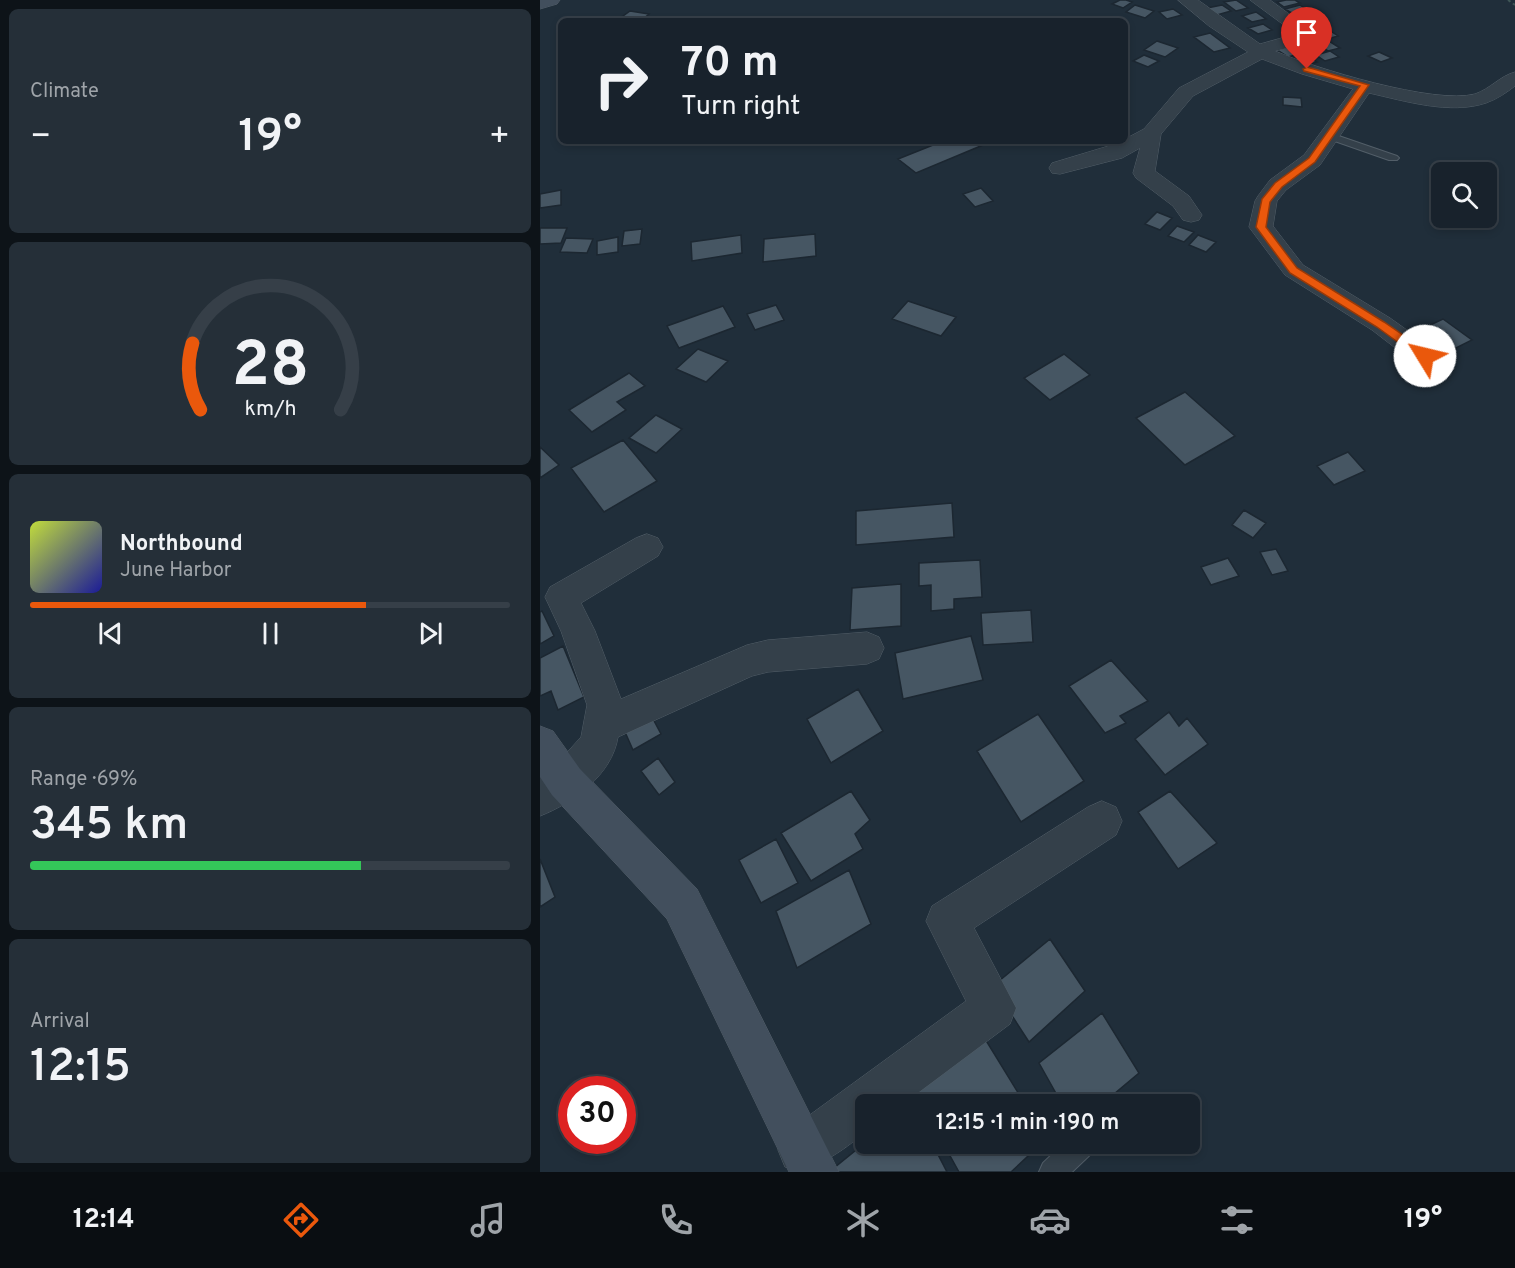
<!DOCTYPE html>
<meta charset="utf-8">
<style>
body{margin:0;font-family:Overpass,sans-serif;background:#252f38;color:#f1f3f6;height:100vh;display:flex;flex-direction:column;font-size:22px;white-space:nowrap}
*{box-sizing:border-box;margin:0}
p{font-size:20px;color:#9fa4a9}
.icon{flex:none;width:33px;height:33px;fill:none;stroke:currentColor;stroke-width:2;stroke-linecap:round;stroke-linejoin:round}
.map{position:relative;flex:1;overflow:hidden}
.side{display:flex;flex-direction:column;gap:9px;padding:9px;background:#0d1318;width:540px}
.side>*{flex:none}
.top-card{position:absolute;left:18px;top:18px;width:570px;height:126px;border-radius:9px;box-shadow:0 3px 9px #0003,0 0 0 2px #363f48;background:#18222c;color:#f1f3f6;overflow:hidden}
.buttons{position:absolute;left:891px;top:162px;display:grid;gap:12px}
.buttons a{display:grid;place-items:center;width:66px;height:66px;border-radius:9px;background:#18222c;box-shadow:0 3px 9px #0003,0 0 0 2px #363f48;font-size:30px}
.speed{position:absolute;left:18px;top:1076px;display:flex;gap:12px;font-size:30px;font-weight:700;text-align:center}
.speed>*{display:grid;place-content:center;width:78px;height:78px;border-radius:50%;background:#18222c;box-shadow:0 3px 9px #0003,0 0 0 2px #363f48;line-height:1}
.speed .limit{border:9px solid #d22;background:#fff;color:#111}
.pin{position:absolute;display:grid;place-items:center;width:51px;height:51px;color:#fff;margin:-62px -26px;border-radius:50% 50% 50% 0;rotate:-45deg;box-shadow:0 0 6px #0007}
.pin .icon{rotate:45deg}
.me{position:absolute;width:66px;margin:-33px;rotate:306deg;stroke-linejoin:round;filter:drop-shadow(0 0 4px #0008)}
.turn{display:flex;align-items:center;gap:21px;height:126px;padding:0 24px;font-size:27px}
.turn .icon{width:78px;height:78px;stroke-width:2.5}
.turn b{display:block;font-size:42px;line-height:51px}
.big{font-size:45px;font-weight:600;line-height:1.1}
.side .widget{flex:1;display:flex;flex-direction:column;justify-content:center;gap:9px;min-width:0;padding:0 21px;border-radius:9px;background:#252f38}
.side .dial{align-items:center;gap:0}
.dial svg{height:156px;overflow:visible;fill:none;stroke:#363f48;stroke-width:7;stroke-linecap:round;text-anchor:middle}
.dial text{fill:#f1f3f6;stroke:none}
.song{display:flex;align-items:center;gap:18px}
.cover{width:72px;height:72px;border-radius:9px;background:linear-gradient(135deg,hsl(70 70% 55%),hsl(240 70% 35%))}
.played{height:6px;border-radius:3px;background:linear-gradient(90deg,#ea580c 70%,#363f48 70%)}
.keys{display:flex;justify-content:space-around;direction:ltr}
.heat{display:flex;justify-content:space-between;align-items:center;font-size:33px;direction:ltr}
.charge{height:9px;border-radius:4px;background:linear-gradient(90deg,#34c759 69%,#363f48 0)}
.trip{position:absolute;left:315px;top:1094px;width:345px;height:60px;border-radius:9px;background:#18222c;box-shadow:0 3px 9px #0003,0 0 0 2px #363f48;font-weight:600;line-height:60px;text-align:center}
.dock{display:flex;height:96px;justify-content:space-around;align-items:center;background:#0a0e12;color:#9fa4a9}
.dock .icon{width:42px;height:42px}
.dock .on{color:#ea580c}
.dock b{font-size:27px;color:#f1f3f6}
main{display:flex;flex:1;min-height:0}
.map>svg:first-child{display:block}
.building{fill:#465663;stroke:#1c2731;stroke-width:1.5}
.lines{fill:none;stroke-linecap:round;stroke-linejoin:round}
.lane-casing{stroke:#525e68;stroke-width:2}
.street-casing{stroke:#525e68;stroke-width:1}
.secondary-casing{stroke:#525e68;stroke-width:1}
.path{stroke:#405757;stroke-width:2;stroke-dasharray:3 3;stroke-linecap:butt}
.lane{fill:#34404a;fill-rule:evenodd}
.street{fill:#34404a;fill-rule:evenodd}
.secondary{fill:#424f5d;fill-rule:evenodd}
.route{fill:#ea580c;stroke:#983908;stroke-width:1.5}
</style>
<main>
<section class="side">
<div class="widget"><p>Climate</p>
<div class="heat"><a>−</a><b class="big">19°</b><a>+</a></div>
</div>
<div class="widget dial"><svg viewBox="0 0 100 80">
<path d="M14 69A42 42 0 1 1 86 69"/>
<path d="M14 69A42 42 0 0 1 10 35" stroke="#ea580c"/>
<text x="50" y="56" font-size="32" font-weight="700">28</text>
<text x="50" y="72" font-size="11">km/h</text>
</svg></div>
<div class="widget">
<div class="song"><i class="cover"></i><div><b>Northbound</b><p>June Harbor</p></div></div>
<div class="played"></div>
<div class="keys"><svg class="icon" aria-label="previous" viewBox="0 0 24 24"><path d="M18 5L8 12l10 7zM5 5v14"/></svg><svg class="icon" aria-label="pause" viewBox="0 0 24 24"><path d="M8 5v14M16 5v14"/></svg><svg class="icon" aria-label="next" viewBox="0 0 24 24"><path d="M6 5l10 7-10 7zM19 5v14"/></svg></div>
</div>
<div class="widget"><p>Range · 69%</p><b class="big">345 km</b><div class="charge"></div></div>
<div class="widget"><p>Arrival</p><b class="big">12:15</b></div>
</section>
<div class="map">
<svg width="975" height="1172" viewBox="0 0 975 1172">
<rect width="100%" height="100%" fill="#202e3a"/>
<path class="building" d="M580 0H586L592 2 583 8 572 4Z
M696 0 708 8 696 11 684 2Z
M746 0H755L760 3 744 7 737 2Z
M595 5 614 11 605 18 586 12Z
M682 5 691 11 677 15 667 8Z
M760 5 770 12 755 15 745 9Z
M633 9 642 15 627 19 619 12Z
M90 11 109 14 101 21 79 19Z
M716 12 726 19 712 22 702 16Z
M772 17 786 26 772 29 758 21Z
M723 24 732 30 718 34 708 28Z
M786 28 798 36 784 40 773 32Z
M670 33 690 48 674 52 654 37Z
M617 41 638 48 625 57 604 50Z
M789 41 800 48 788 51 777 44Z
M764 43 774 50 764 53 753 45Z
M748 47 759 54 748 57 737 50Z
M790 51 799 57 785 61 776 55Z
M839 52 852 58 841 62 828 56Z
M604 55 619 61 608 67 593 61Z
M766 56 777 62 763 66 753 59Z
M743 97 761 98 762 107 743 105Z
M403 141H437L443 145 376 173 358 159Z
M441 188 453 201 435 207 423 194Z
M21 190V205L0 208V194Z
M617 212 632 218 620 230 605 224Z
M637 226 654 232 644 242 628 236Z
M0 228H27L21 243 0 244Z
M102 229 100 244 82 246 84 231Z
M275 234 276 256 223 262 224 239Z
M201 235 202 253 152 261 151 242Z
M658 235 676 242 666 252 649 245Z
M78 237V252L57 255V241Z
M26 238 53 239 47 253 20 252Z
M368 301 416 317 401 336 352 319Z
M236 305 244 320 215 330 207 314Z
M183 306 195 327 139 348 127 326Z
M903 319 932 340 904 354 875 332Z
M158 349 188 361 166 382 136 369Z
M524 354 550 375 510 400 484 378Z
M89 373 105 386 77 402 86 410 52 432 29 410Z
M645 392 695 436 645 465 596 418Z
M116 415 142 429 116 453 89 438Z
M83 440 117 481 64 512 31 468Z
M0 447 19 465 0 478Z
M808 452 825 471 794 485 777 466Z
M412 503 414 537 316 545V511Z
M704 510 726 523 713 538 692 525Z
M736 549 748 571 732 575 720 552Z
M688 558 699 576 671 585 661 567Z
M440 560 442 597 414 599V609L391 611V585L379 586V563Z
M361 584V626L310 630 312 588Z
M491 610 493 642 443 645 441 613Z
M2 611 14 636 0 644V612Z
M431 636 443 680 363 699 355 653Z
M23 646 44 697 18 710 11 691 0 696V658Z
M571 660 608 701 580 716 586 723 565 733 529 686Z
M318 689 343 731 291 763 267 719Z
M629 712 639 726 647 718 668 744 625 775 595 739Z
M498 714 544 781 481 822 437 751Z
M112 717 121 734 93 750 85 732Z
M118 758 135 782 119 795 101 771Z
M311 791 330 820 315 834 323 849 271 881 241 833Z
M630 791 677 843 638 869 598 812Z
M236 839 258 883 221 903 199 860Z
M0 859 15 897 0 907Z
M309 870 331 924 257 968 236 911Z
M510 939 545 991 489 1042 453 986Z
M562 1013 599 1073 562 1104H522L499 1063Z
M439 1029 485 1104H381L372 1086Z
M326 1142 392 1143 407 1172H296L294 1168Z
M403 1143H502L471 1172H419Z"/>
<g class="lines">
<defs>
<path id="lane" d="M790 133 857 156 859 158 857 160H849L786 138V134Z
M524 1143H557L553 1152 532 1172H499L503 1163Z"/>
<path id="street" d="M638 0H658L720 44 756 34 710 0H730L779 36 776 40 735 51C774 68 895 105 935 94 950 89 960 76 975 72V86C966 93 957 99 946 103 910 115 865 101 829 93L780 165 746 190 737 201 733 226 763 265 850 318 909 360 913 367 909 374 899 377 889 374 832 330 745 275 709 227 715 201 718 196 730 180 764 155 813 89 762 74 722 59 653 96 621 134 615 171 649 196 662 215 659 220 651 222 643 220 633 206 596 178 593 173 600 148 582 158 520 174 512 173 509 168 512 163 585 141V139L604 129 639 88 708 52 669 26Z
M107 534 118 538 123 547 118 556 41 603 55 631 81 699 207 645 228 640 327 632 339 637 344 648 339 659 327 664 228 672 212 676 78 737C72 775 33 803 0 816V776L12 769 41 737 47 705 21 631 5 597 10 587 96 538Z
M562 801 576 807 582 821 576 835 434 928 476 1008 470 1024 363 1104H326V1132C301 1151 277 1172 245 1167L238 1150 245 1133 426 1001 386 921 392 906 548 807Z"/>
<path id="secondary" d="M0 0H20L17 4 0 9Z
M0 726 13 731 40 769 157 889 299 1172H249L127 919 12 795 0 777Z"/>
</defs>
<use href="#lane" class="lane-casing"/>
<use href="#street" class="street-casing"/>
<use href="#secondary" class="secondary-casing"/>
<path class="path" d="M968 0 975 5"/>
<use href="#lane" class="lane"/>
<use href="#street" class="street"/>
<use href="#secondary" class="secondary"/>
</g>
<path class="route" d="M767 67 829 85 775 162 742 187 730 202 726 227 757 268 844 322 889 353V359H881L837 327 750 273 716 227 722 199 735 183 769 158 820 86 764 71 763 69Z"/>
</svg>
<div class="buttons">
<a><svg class="icon" aria-label="search" viewBox="0 0 24 24"><circle cx="10" cy="10" r="6"/><path d="M15 15l6 6"/></svg></a>
</div>
<div class="speed"><div class="limit">30</div></div>
<div class="pin" style="left:767px;top:69px;background:#d93025"><svg class="icon" aria-label="arrive" viewBox="0 0 24 24"><path d="M6 21V4h12l-3 4 3 4H6"/></svg></div>
<svg class="me" style="left:885px;top:356px" viewBox="-20 -20 40 40"><circle r="19" fill="#fff"/><path d="M0-13L10 11 0 6-10 11z" fill="#ea580c"/></svg>
<div class="trip">12:15 · 1 min · 190 m</div>
<div class="top-card">
<div class="turn"><svg class="icon" aria-label="right" viewBox="0 0 24 24"><path d="M7 20v-9h11M14 6l5 5-5 5"/></svg><div><b>70 m</b>Turn right</div></div>
</div>
</div>
</main>
<nav class="dock">
<b>12:14</b>
<svg class="icon on" aria-label="directions" viewBox="0 0 24 24"><path d="M12 3l9 9-9 9-9-9zM9 14v-3h6M13 9l2 2-2 2"/></svg>
<svg class="icon" aria-label="music" viewBox="0 0 24 24"><path d="M9 18V5l10-2v13"/><circle cx="6" cy="18" r="3"/><circle cx="16" cy="16" r="3"/></svg>
<svg class="icon" aria-label="phone" viewBox="0 0 24 24"><path d="M5 4h4l2 5-3 2q2 4 5 5l2-3 5 2v4C11 20 4 13 5 4z"/></svg>
<svg class="icon" aria-label="climate" viewBox="0 0 24 24"><path d="M12 3v18M4 7l16 10M4 17L20 7"/></svg>
<svg class="icon" aria-label="car" viewBox="0 0 24 24"><path d="M5 17H2v-5l4-1 3-4h7l3 4 3 1v5h-3M9 17h6M6 11h13"/><circle cx="7" cy="17" r="2"/><circle cx="17" cy="17" r="2"/></svg>
<svg class="icon" aria-label="filters" viewBox="0 0 24 24"><path d="M4 7h16M4 17h16"/><circle cx="9" cy="7" r="2"/><circle cx="15" cy="17" r="2"/></svg>
<b>19°</b>
</nav>
